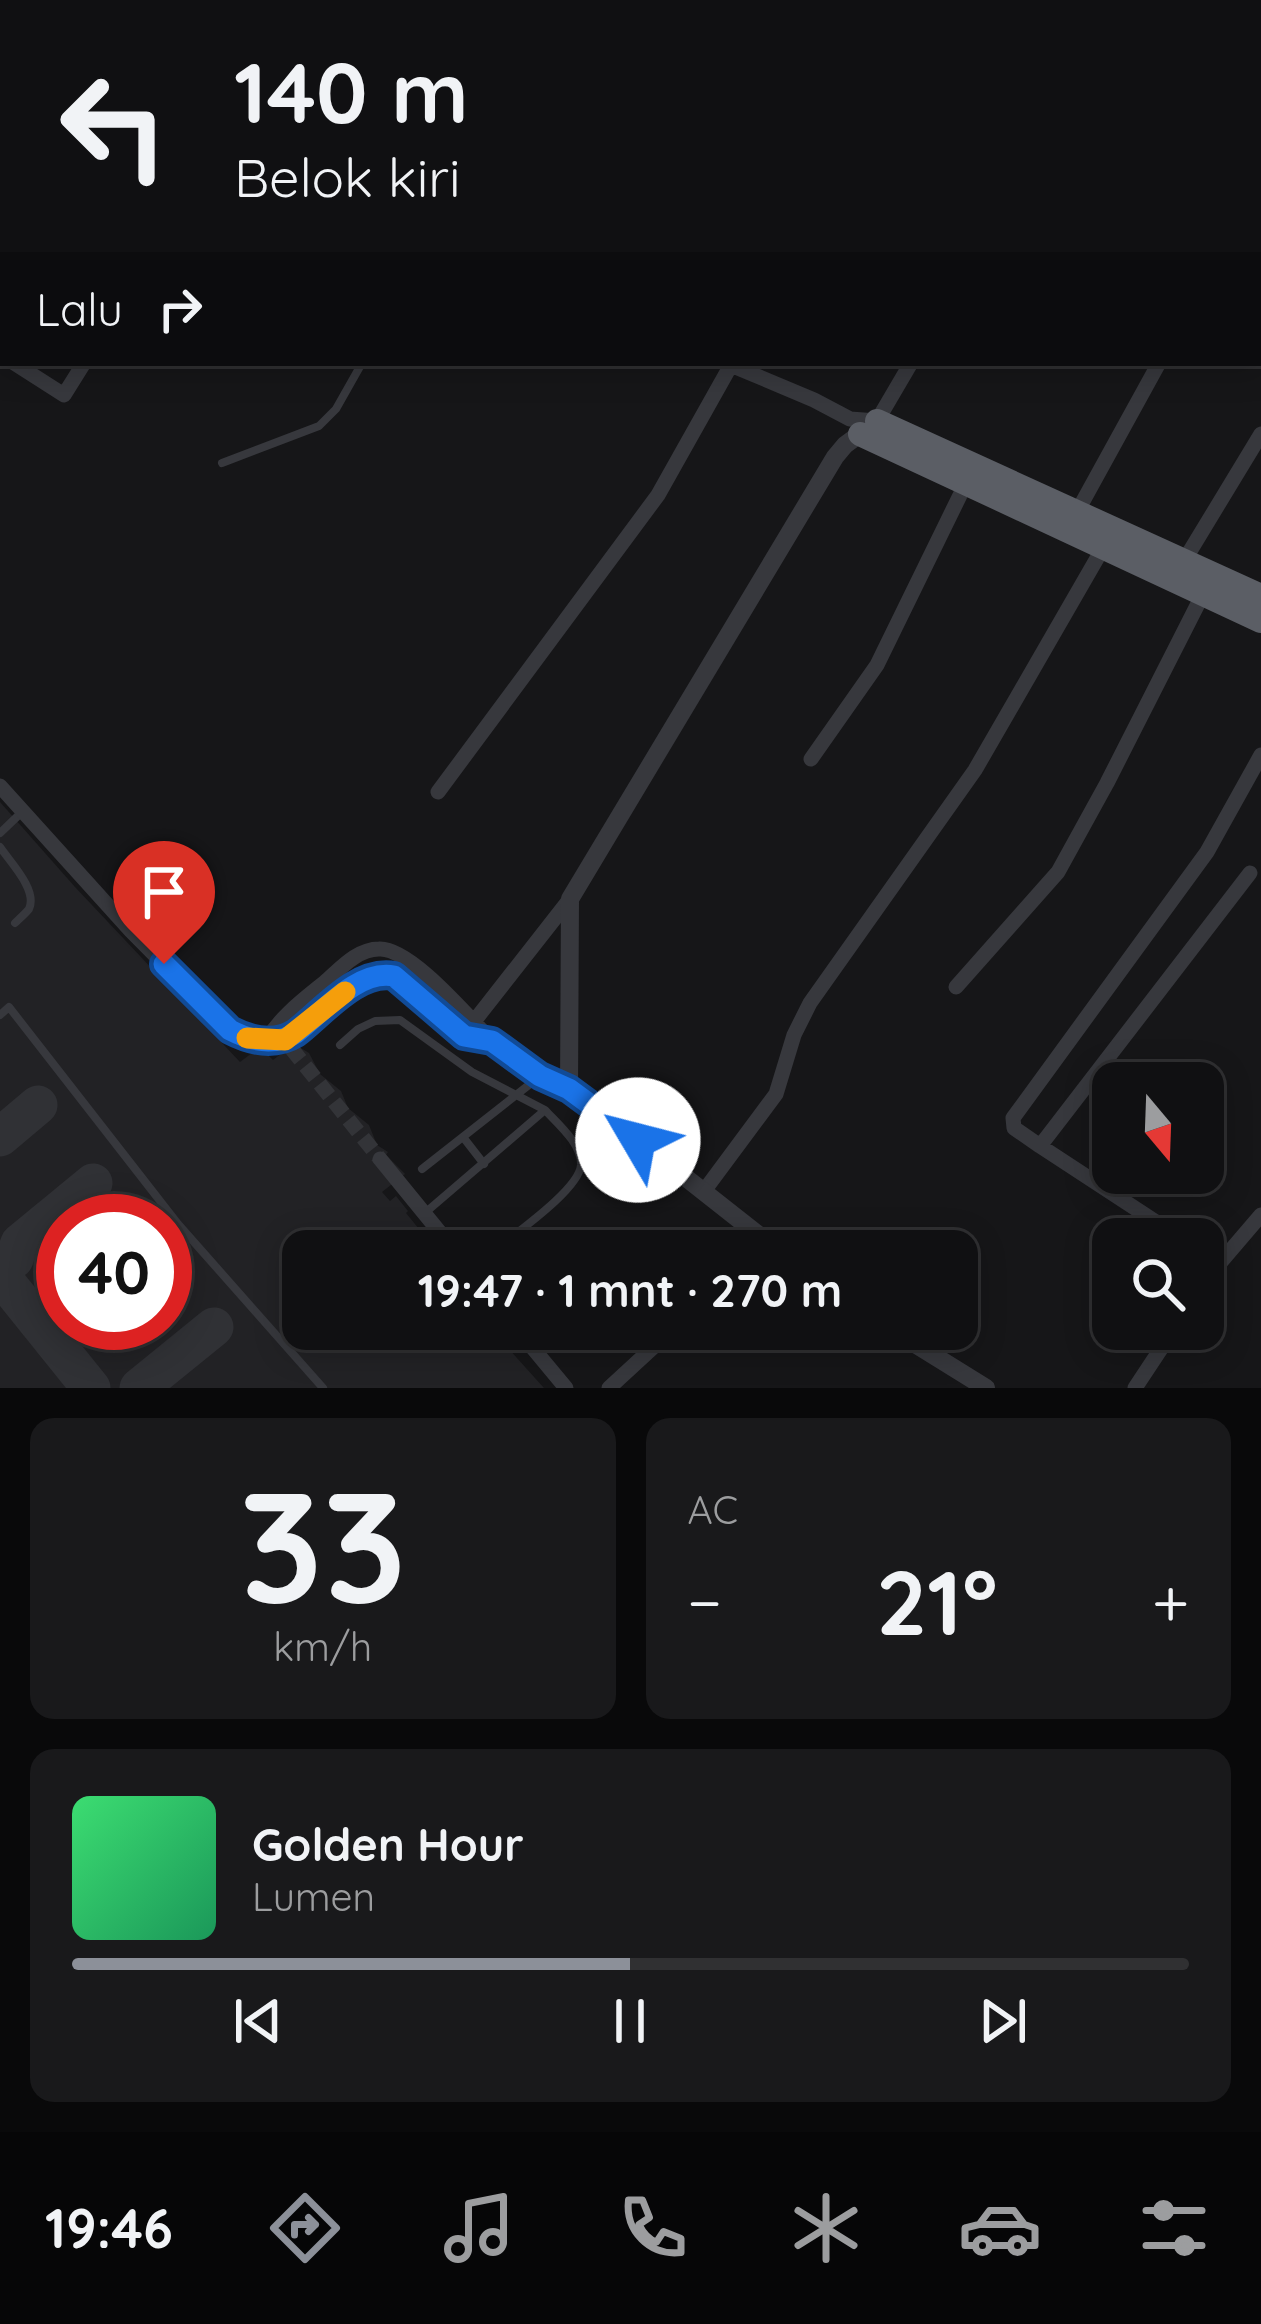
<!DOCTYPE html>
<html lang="id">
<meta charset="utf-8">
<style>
body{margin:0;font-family:Quicksand,sans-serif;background:#19191b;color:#f1f3f6;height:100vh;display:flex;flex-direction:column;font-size:45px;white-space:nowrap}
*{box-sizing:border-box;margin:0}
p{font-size:39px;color:#9c9d9f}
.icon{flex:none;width:66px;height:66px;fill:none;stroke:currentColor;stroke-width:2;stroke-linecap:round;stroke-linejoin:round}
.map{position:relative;height:1388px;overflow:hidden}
.panel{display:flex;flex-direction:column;gap:30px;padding:30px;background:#09090a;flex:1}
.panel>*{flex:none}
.guide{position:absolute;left:0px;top:0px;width:1263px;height:366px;box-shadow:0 6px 30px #0003,0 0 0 3px #303032;background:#101012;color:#f1f3f6;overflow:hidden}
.needle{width:78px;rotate:161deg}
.fabs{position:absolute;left:1092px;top:1062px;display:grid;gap:24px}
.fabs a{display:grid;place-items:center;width:132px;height:132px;border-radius:24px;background:#101012;box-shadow:0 6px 30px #0003,0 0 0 3px #303032;font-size:60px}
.speed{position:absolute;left:36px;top:1194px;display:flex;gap:24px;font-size:60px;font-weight:700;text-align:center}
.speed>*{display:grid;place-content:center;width:156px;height:156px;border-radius:50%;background:#101012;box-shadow:0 6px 30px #0003,0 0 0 3px #303032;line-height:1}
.speed .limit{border:18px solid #d22;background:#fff;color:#111}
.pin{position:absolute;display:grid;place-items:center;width:102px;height:102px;color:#fff;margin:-123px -51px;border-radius:50% 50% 50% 0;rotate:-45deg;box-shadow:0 0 12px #0007}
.pin .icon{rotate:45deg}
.me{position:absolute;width:132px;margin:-66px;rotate:307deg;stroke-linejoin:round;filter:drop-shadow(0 0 9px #0008)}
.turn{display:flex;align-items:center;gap:42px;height:252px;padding:0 36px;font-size:54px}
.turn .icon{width:156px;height:156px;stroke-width:2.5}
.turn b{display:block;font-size:84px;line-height:102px}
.then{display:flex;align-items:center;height:114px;padding:0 36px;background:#0003;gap:24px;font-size:45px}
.big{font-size:90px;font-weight:700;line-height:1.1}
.panel .card{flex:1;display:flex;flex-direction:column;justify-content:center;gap:18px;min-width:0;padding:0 42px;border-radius:24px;background:#19191b}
.panel .dial{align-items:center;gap:0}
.dial b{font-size:156px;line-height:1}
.song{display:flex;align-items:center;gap:36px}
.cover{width:144px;height:144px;border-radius:18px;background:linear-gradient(135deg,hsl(140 70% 55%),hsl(150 70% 35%))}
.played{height:12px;border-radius:6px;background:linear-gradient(90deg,#8c9099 50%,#303032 50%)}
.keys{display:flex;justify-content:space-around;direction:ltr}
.heat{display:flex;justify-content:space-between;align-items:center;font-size:66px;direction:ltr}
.panel .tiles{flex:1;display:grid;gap:30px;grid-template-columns:1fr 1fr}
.card:last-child{grid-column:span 2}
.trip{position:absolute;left:282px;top:1230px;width:696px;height:120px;border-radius:24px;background:#101012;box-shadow:0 6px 30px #0003,0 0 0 3px #303032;font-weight:700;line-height:120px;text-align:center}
.menu{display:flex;height:192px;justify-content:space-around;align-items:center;background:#060607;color:#9c9d9f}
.menu .icon{width:84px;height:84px}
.menu .selected{color:#8c9099}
.menu b{font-size:54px;color:#f1f3f6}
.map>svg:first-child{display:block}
.built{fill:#222225;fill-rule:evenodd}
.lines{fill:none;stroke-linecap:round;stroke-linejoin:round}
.taxiway{stroke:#303135;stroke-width:39}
.minor-tunnel{stroke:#333438;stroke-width:15;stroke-dasharray:15 8;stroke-linecap:butt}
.service{stroke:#37383d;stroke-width:8}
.minor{stroke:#37383d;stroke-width:15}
.tertiary{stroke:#37383d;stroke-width:18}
.trunk{stroke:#5b5e65;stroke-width:24}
.route-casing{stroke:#114b97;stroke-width:30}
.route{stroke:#1a73e8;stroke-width:21}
.slow{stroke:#f59e0b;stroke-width:21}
</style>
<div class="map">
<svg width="1261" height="1388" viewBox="0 0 1261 1388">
<rect width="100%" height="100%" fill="#161618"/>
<path class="built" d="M0 802 75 887 240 1062 260 1047 273 1060 290 1047 296 1045 309 1053 320 1074 341 1091 348 1108 369 1125 377 1145 388 1152 386 1155 405 1174 382 1192 390 1201 396 1196 408 1211 406 1213 437 1251H303V1329H491L544 1388H0ZM63 1221H165V1323H63Z"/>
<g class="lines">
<path class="taxiway" d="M0 1137 38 1105
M0 1267 14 1259 20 1243 93 1183
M0 1275 91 1388
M139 1388 214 1327"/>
<path class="minor-tunnel" d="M291 1048 380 1159"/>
<path class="service" d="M222 463 319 426 336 409 362 363
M0 833 23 811
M0 847C10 862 38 890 29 909 27 912 17 921 15 923
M0 1015 9 1007 178 1224 323 1388
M340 1045 358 1029 375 1021 400 1020 472 1072 545 1110 426 1212
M463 1137 484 1164
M422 1169 539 1077
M494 1251C513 1235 579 1190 581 1165 582 1144 558 1124 545 1110"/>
<path class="minor" d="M7 3 9 0
M134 3 135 0
M613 3 615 0
M810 3 812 0
M1050 3 1052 0
M1122 3 1123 0
M0 21 3 14
M1260 175 1261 173
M0 354 3 356
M14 363 64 395 84 363
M726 363 814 400 850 419 877 421 911 363
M1077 512 1159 363
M1184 561 1261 434
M811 759 877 665 966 483
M0 786 131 931 230 1031 243 1037 266 1041
M438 792 658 495 731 365
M1250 873 1040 1146 1014 1128 1013 1118 1207 852 1261 755
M956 987 1058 872 1107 783 1205 590
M472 1024 570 899
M492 1041 464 1036 394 976C346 966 325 1026 286 1039 283 1040 269 1041 266 1041 281 1016 303 1000 325 982 340 969 357 949 379 949 410 947 469 1018 491 1040 513 1062 541 1077 569 1089
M1040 1146 1182 1239
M380 1159 455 1251
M704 1191 776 1094 794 1035 810 1003 975 770 1103 548
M1203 1253 1219 1264
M1203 1287 1219 1264 1261 1215
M517 1329 566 1388
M609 1388 673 1329
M1135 1388 1174 1329"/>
<path class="tertiary" d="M779 1251 605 1114 569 1089 570 899 835 457 845 445 868 428
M891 1329 986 1388"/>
<path class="trunk" d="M877 421 1261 596
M860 434 1261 621"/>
</g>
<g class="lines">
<defs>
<path id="route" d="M164 964 230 1030C251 1041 275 1046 296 1033 323 1012 358 969 394 976L464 1036 492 1041 540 1076 569 1089 638 1140"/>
</defs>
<use href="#route" class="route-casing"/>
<use href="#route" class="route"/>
<path class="slow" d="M247 1038 285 1040 345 992"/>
</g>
</svg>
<div class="fabs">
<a><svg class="needle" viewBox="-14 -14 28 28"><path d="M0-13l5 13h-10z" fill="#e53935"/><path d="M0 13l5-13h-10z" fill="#9c9d9f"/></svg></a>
<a><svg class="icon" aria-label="search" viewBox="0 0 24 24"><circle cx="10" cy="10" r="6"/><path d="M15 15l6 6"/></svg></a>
</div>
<div class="speed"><div class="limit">40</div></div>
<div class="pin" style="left:164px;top:964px;background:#d93025"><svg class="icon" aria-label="arrive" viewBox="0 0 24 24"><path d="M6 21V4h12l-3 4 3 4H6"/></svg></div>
<svg class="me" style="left:638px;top:1140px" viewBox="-20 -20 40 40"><circle r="19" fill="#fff"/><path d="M0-13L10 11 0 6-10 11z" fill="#1a73e8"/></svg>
<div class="trip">19:47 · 1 mnt · 270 m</div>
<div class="guide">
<div class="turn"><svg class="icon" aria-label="left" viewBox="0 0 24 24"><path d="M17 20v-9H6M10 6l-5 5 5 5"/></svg><div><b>140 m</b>Belok kiri</div></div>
<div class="then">Lalu<svg class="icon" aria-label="right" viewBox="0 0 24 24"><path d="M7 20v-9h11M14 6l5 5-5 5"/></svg></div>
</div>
</div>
<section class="panel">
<div class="tiles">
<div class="card dial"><b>33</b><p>km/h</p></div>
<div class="card"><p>AC</p>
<div class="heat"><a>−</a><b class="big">21°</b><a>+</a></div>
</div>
<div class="card">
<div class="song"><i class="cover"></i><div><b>Golden Hour</b><p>Lumen</p></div></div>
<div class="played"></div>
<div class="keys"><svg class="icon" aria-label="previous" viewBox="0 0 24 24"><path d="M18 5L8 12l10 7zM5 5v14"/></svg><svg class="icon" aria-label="pause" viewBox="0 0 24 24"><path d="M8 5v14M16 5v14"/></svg><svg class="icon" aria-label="next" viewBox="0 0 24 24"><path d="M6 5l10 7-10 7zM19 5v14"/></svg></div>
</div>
</div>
</section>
<nav class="menu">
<b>19:46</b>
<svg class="icon selected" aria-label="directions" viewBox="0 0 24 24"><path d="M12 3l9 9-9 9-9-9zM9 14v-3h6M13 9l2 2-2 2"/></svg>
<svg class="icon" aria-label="music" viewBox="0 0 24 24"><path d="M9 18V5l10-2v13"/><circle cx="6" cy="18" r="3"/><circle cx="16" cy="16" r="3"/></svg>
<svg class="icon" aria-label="phone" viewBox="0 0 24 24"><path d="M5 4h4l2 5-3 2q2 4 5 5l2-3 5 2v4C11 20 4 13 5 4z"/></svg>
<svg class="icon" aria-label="climate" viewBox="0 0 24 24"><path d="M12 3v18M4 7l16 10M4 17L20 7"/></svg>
<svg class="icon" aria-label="car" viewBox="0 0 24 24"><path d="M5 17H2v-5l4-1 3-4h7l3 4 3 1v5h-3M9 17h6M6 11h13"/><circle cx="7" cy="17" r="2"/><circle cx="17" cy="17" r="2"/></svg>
<svg class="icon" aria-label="filters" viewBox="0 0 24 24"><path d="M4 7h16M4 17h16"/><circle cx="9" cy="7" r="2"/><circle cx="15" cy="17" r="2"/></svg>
</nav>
